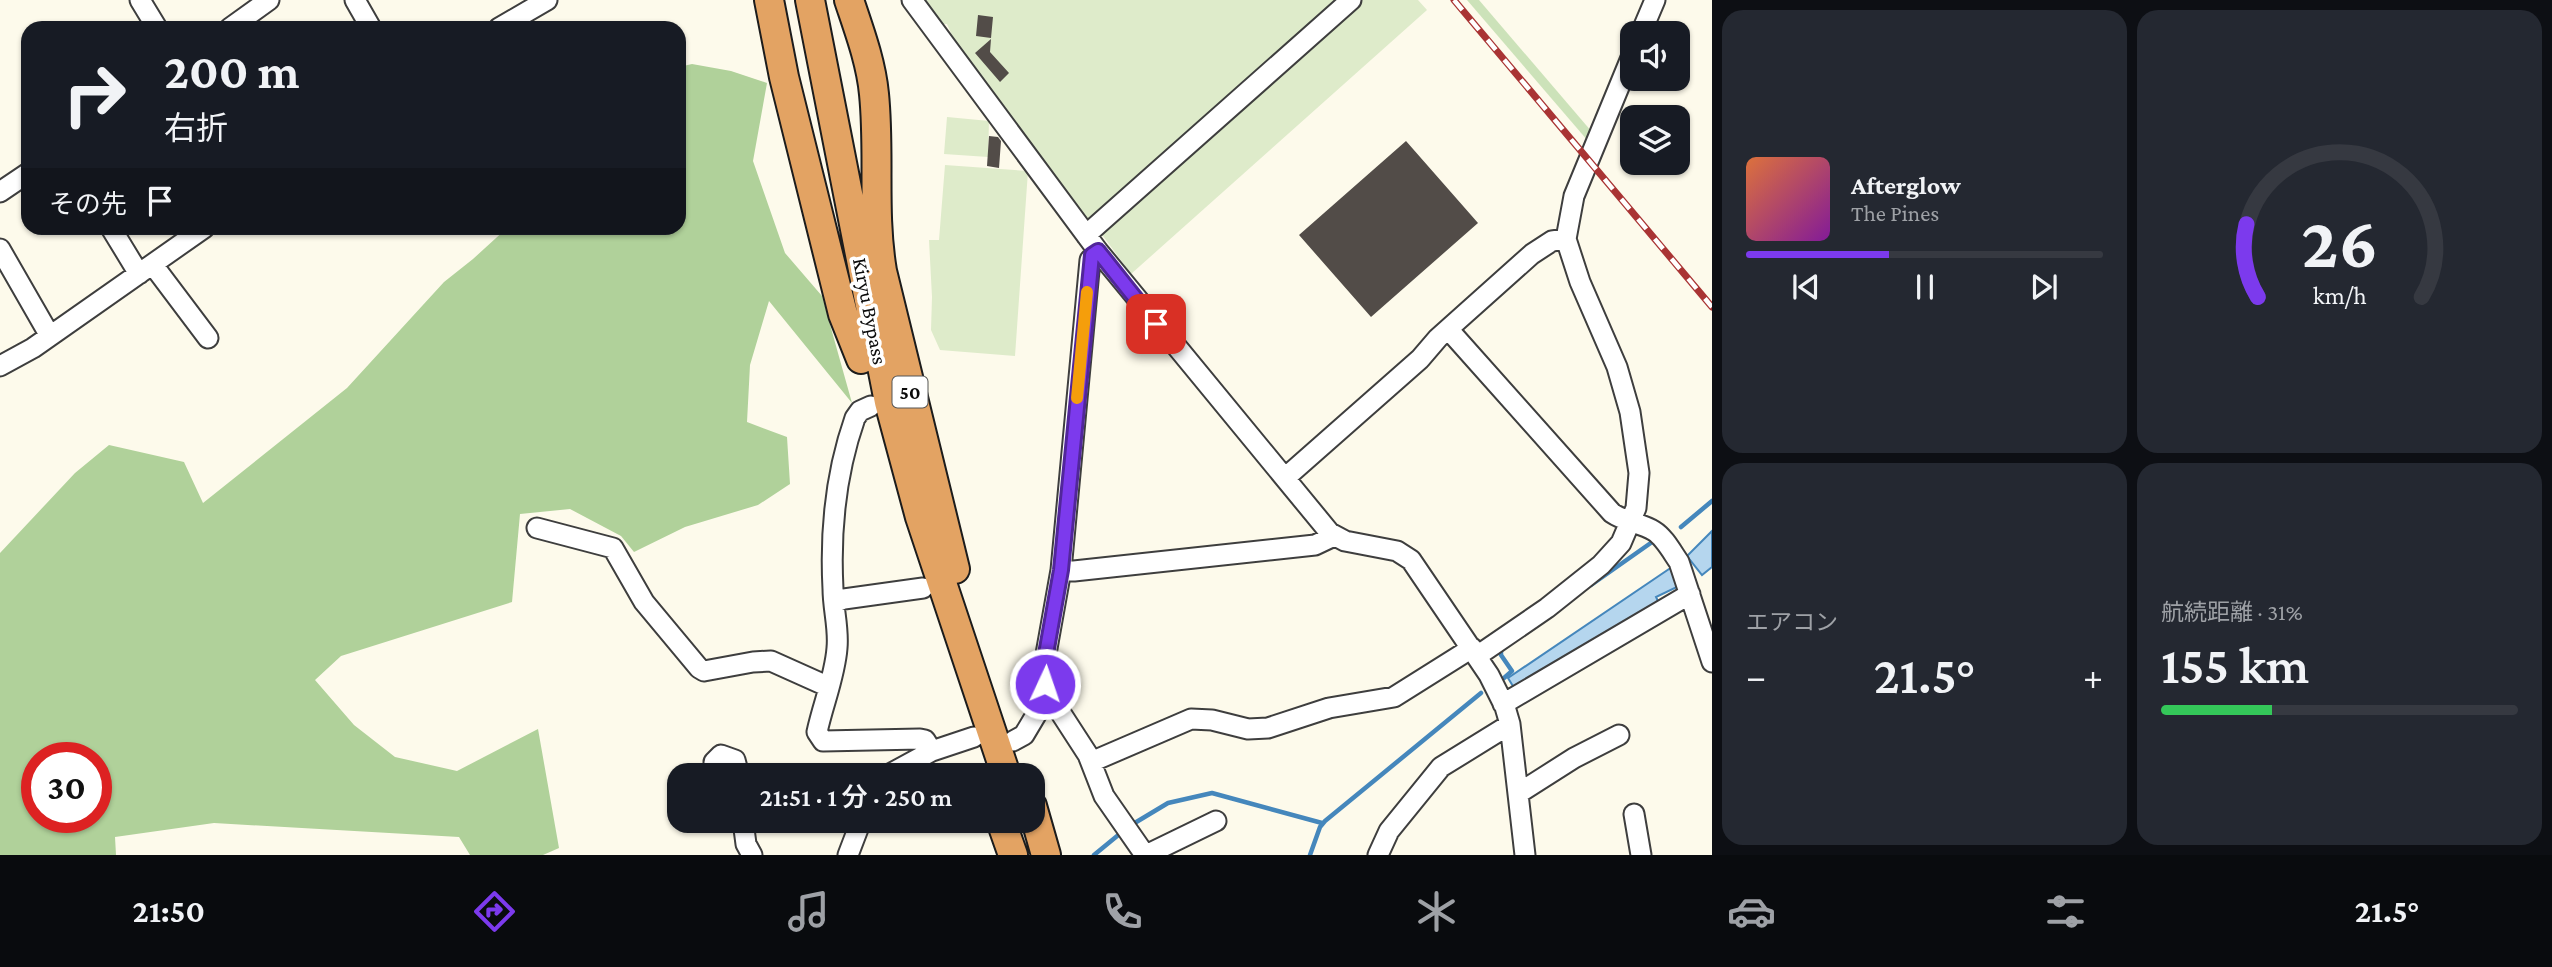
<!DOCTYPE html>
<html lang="ja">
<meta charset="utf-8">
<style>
body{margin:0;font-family:"Crimson Pro","Noto Sans JP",serif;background:#242831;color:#f1f3f6;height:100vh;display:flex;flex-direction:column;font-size:26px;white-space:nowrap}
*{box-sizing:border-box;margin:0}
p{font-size:23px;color:#9ea1a6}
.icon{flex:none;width:38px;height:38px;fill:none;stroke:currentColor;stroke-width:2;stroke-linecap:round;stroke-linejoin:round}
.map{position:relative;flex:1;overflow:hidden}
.drawer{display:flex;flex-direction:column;gap:10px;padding:10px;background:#0d0f14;width:840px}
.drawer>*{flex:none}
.banner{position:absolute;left:21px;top:21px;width:665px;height:214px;border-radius:21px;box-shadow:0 2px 5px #0004;background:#171b24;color:#f1f3f6;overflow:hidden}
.tools{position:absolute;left:1620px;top:21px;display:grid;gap:14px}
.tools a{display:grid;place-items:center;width:70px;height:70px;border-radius:14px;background:#171b24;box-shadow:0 2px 5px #0004;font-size:35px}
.speed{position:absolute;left:21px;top:742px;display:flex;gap:14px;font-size:35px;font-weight:700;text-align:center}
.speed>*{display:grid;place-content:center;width:91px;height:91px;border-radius:50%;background:#171b24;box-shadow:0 2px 5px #0004;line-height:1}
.speed .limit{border:10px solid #d22;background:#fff;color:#111}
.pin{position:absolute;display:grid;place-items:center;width:60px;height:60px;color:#fff;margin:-30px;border-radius:14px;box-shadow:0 4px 10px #0006}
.me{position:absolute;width:77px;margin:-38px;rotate:3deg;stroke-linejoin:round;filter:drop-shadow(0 0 5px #0008)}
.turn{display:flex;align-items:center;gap:24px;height:147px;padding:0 28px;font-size:32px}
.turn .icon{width:91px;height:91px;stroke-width:2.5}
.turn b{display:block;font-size:49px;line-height:60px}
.then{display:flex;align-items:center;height:66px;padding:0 28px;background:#0003;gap:14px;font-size:26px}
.big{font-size:52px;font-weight:600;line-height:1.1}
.drawer .widget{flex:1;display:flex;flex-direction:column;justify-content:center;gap:10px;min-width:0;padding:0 24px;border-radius:21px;background:#242831}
.drawer .dial{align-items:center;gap:0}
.dial svg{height:182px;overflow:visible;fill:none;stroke:#363941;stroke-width:7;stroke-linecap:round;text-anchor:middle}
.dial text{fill:#f1f3f6;stroke:none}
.song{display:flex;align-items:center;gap:21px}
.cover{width:84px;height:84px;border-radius:10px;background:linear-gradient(135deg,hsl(20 70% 55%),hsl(290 70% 35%))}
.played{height:7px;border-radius:4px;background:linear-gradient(90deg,#7c3aed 40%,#363941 40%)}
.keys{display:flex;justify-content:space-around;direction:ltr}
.heat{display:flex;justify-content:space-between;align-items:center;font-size:38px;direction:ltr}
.charge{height:10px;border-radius:5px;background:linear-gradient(90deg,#34c759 31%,#363941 0)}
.drawer .tiles{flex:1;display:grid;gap:10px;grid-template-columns:repeat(2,1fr)}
.trip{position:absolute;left:667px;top:763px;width:378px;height:70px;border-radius:21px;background:#171b24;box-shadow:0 2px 5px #0004;font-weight:600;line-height:70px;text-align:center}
.tabs{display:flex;height:112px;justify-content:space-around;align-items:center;background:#090b0e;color:#9ea1a6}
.tabs .icon{width:49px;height:49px}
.tabs .selected{color:#7c3aed}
.tabs b{font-size:32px;color:#f1f3f6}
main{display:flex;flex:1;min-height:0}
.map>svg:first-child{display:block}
.green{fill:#cce2b9}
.forest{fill:#b0d19a;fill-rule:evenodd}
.pitch{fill:#deebca}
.water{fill:#b5d6ee;stroke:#4587bc;stroke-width:2}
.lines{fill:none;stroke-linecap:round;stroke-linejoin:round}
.stream{stroke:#4587bc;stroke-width:4.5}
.building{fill:#524c48}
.minor-casing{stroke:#3e3e3e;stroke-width:23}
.highway-casing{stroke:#1c1c1c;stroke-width:32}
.minor{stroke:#fff;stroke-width:19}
.highway{stroke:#e3a363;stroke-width:28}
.rail-casing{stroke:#a93434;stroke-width:7}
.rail{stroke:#fff;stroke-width:4.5;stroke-dasharray:13;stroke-linecap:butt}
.route-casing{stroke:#51269a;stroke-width:18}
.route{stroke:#7c3aed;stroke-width:12}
.slow{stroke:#f59e0b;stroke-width:12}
.labels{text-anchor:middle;stroke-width:7;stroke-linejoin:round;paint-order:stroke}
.shield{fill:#fff;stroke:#545454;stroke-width:2}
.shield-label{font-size:19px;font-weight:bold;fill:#0b0b0b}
.street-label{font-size:21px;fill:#0b0b0b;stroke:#fff}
</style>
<main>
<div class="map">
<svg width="1712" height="855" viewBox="0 0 1712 855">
<rect width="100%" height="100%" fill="#fdfaeb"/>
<path class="green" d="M1467 0H1479L1592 132 1588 141Z"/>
<path class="forest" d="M692 64 731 71 767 83 753 161 785 253 822 296 852 403 769 301 750 365 747 422 787 437 790 484 758 505 685 527 634 552 621 536 570 509 520 514 512 602 341 656 315 680 354 725 395 757 457 771 538 729 559 848 543 855H470L459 837 214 823 115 837 116 855H0V553L75 473 109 445 184 462 203 503 347 388 444 282 473 259 507 228H679V67ZM37 758H96V817H37Z"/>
<path class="pitch" d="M923 0H1418L1427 10 1131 274 1092 221 1085 220 955 42 947 24H942Z
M947 117 989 121 988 157 944 154Z
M945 165 1028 171 1015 356 940 350 931 330 932 297 929 240H939Z"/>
<path class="water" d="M1712 531V567L1702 575 1687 556Z
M1672 567 1679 586 1656 597 1659 603 1516 691 1508 678Z"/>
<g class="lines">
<path class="stream" d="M1681 527 1712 501
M1591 585 1655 540
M1501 649V655L1512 671 1504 678
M1133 824 1168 803 1212 793 1322 823
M1094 855 1122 832
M1310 855 1320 827 1325 821 1481 693"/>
</g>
<path class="building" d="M978 15 993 17 991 38 976 36Z
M991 39 990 52 1009 73 1000 82 975 53Z
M989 136 998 137 1001 141 999 168 987 166Z
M1406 141 1478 223 1371 317 1299 235Z"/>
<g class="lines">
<defs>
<path id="minor" d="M140 0 157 28
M355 0 371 28
M912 0 1098 251 1330 533 1345 541 1397 551 1411 560 1489 675 1505 707 1510 724 1525 855
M230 28 269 0
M499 28 547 0
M1641 33 1655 0
M0 192 28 173
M111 228 139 274
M1086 235 1351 0
M0 249 50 336
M153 265 208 338
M1448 329 1612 513C1625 522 1641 523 1654 531 1664 537 1672 552 1679 562L1712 662
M0 366 33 348 204 228
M871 406 860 411 855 418C836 472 830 532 833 589 833 609 839 628 837 648 835 676 823 704 817 732L823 741 920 739 925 740 932 751
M1285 478 1420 359 1438 338 1532 254 1552 241 1566 239
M537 528 613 548 644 602 699 668 704 671 753 662 771 661 829 687
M1061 570 1074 571 1315 545 1334 536
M834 603 844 599 923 588
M1477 656 1547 608 1601 565 1621 543 1636 508 1639 473 1630 412 1617 367 1580 282 1566 239 1574 196 1633 53
M1046 698 1053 701 1088 755 1104 796 1145 855
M1503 704 1690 594
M1013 741 1024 735 1046 698V654L1061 570 1090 260 1098 251
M1091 762 1191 719 1212 720 1248 729 1268 728 1329 708 1394 697 1472 648
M714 775V762L721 755 735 760 739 775
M888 775 932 751 974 737
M1519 793 1574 758 1619 735
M1634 814 1641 855
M743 821 746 844 752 855
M848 855 861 821
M1146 855 1216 821
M1378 855 1389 831 1441 767 1509 725"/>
<path id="highway" d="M769 0 784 77 843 314 861 359
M810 0 889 402 920 517 1006 775
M849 0C859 30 871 62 874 94 880 153 872 212 882 271L955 569
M1032 806 1046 855
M1001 821 1013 855"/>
</defs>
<use href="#minor" class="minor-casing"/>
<use href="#highway" class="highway-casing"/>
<use href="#minor" class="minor"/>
<use href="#highway" class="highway"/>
<defs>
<path id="rail" d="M1454 0 1712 307"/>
</defs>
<use href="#rail" class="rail-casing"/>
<use href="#rail" class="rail"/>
</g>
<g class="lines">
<defs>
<path id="route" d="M1045 684 1046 654 1061 570 1092 255 1098 251 1156 324"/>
</defs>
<use href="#route" class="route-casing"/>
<use href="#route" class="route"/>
<path class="slow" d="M1077 398 1087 292"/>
</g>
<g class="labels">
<rect class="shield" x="892.5" y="376.5" width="35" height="31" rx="5"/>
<g class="shield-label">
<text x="910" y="399">50</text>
</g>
<g class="street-label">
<text transform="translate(870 311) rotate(79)" y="7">Kiryu Bypass</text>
</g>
</g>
</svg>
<div class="tools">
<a><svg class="icon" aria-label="sound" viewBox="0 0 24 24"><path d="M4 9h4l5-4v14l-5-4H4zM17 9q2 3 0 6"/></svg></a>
<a><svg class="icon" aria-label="layers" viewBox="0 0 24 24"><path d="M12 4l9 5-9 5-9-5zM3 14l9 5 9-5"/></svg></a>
</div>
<div class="speed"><div class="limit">30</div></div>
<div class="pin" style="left:1156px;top:324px;background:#d93025"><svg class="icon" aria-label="arrive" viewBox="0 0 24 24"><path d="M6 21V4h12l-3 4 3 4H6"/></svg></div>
<svg class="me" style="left:1045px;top:684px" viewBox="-20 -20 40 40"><circle r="17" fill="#7c3aed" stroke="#fff" stroke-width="3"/><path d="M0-11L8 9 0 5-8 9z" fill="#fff"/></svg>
<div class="trip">21:51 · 1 分 · 250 m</div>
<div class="banner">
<div class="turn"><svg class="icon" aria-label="right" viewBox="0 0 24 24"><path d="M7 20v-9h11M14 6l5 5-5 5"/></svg><div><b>200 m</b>右折</div></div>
<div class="then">その先<svg class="icon" aria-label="arrive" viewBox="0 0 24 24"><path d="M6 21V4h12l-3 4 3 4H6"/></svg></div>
</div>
</div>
<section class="drawer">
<div class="tiles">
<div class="widget">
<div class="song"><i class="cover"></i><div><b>Afterglow</b><p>The Pines</p></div></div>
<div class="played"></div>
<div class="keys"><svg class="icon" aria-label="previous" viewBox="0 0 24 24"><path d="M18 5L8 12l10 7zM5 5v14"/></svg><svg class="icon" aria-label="pause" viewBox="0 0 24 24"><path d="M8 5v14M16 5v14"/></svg><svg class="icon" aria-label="next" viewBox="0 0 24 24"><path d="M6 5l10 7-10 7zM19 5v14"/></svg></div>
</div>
<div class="widget dial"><svg viewBox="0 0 100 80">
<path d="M14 69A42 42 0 1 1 86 69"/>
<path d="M14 69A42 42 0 0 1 9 37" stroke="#7c3aed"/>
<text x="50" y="56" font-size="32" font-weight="700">26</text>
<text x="50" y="72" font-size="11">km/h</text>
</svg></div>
<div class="widget"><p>エアコン</p>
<div class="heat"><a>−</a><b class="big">21.5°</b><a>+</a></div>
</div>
<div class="widget"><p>航続距離 · 31%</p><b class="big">155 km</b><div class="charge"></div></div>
</div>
</section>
</main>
<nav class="tabs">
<b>21:50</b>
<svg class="icon selected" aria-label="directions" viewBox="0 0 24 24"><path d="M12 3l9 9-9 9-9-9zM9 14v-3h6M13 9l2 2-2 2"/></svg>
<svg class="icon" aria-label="music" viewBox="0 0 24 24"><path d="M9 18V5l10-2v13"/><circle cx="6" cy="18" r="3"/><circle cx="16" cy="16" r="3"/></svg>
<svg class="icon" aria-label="phone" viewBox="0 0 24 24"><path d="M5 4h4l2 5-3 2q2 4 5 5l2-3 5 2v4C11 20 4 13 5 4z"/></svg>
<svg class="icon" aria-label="climate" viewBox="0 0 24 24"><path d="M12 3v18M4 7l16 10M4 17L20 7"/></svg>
<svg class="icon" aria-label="car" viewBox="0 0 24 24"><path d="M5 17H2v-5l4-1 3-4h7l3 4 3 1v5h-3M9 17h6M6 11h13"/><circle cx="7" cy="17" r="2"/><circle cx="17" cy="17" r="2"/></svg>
<svg class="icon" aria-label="filters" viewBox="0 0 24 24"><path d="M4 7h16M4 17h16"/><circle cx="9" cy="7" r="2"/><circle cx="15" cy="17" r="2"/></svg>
<b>21.5°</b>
</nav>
